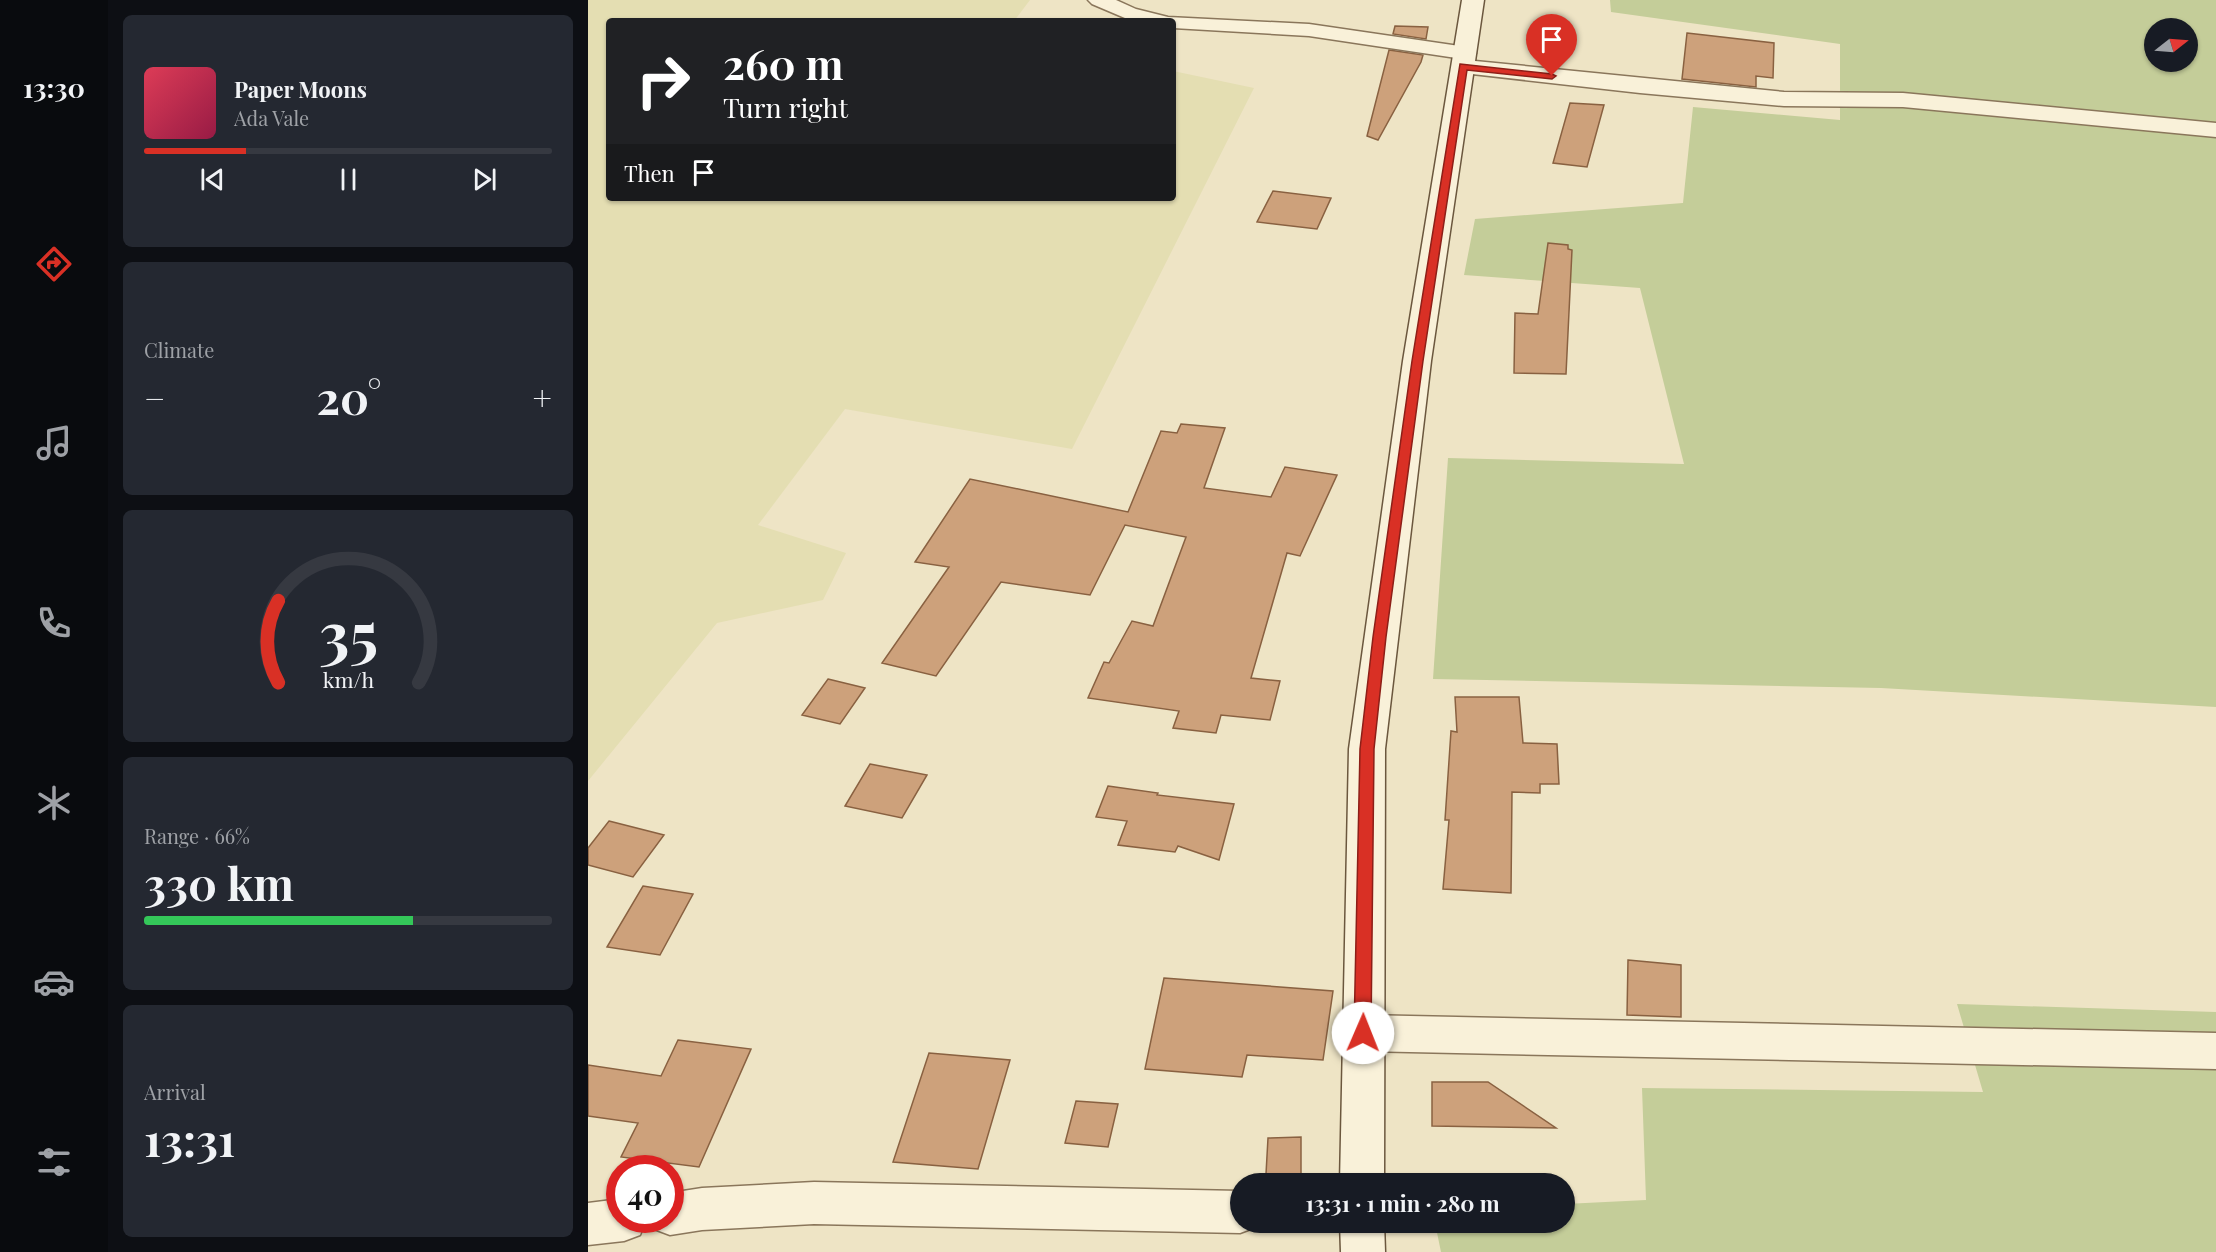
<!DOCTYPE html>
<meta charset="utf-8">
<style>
body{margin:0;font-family:"Playfair Display",serif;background:#242831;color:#f1f3f6;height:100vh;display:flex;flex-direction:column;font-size:22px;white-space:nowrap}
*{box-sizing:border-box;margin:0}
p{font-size:20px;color:#9ea1a6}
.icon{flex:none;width:33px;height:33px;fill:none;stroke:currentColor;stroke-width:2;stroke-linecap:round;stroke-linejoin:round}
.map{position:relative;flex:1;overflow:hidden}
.details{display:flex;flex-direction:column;gap:15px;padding:15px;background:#0d0f14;width:480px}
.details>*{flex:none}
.banner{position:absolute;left:18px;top:18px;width:570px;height:183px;border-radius:6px;box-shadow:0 2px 4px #0004;background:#202124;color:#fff;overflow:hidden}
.needle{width:39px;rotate:73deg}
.controls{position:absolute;left:1556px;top:18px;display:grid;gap:12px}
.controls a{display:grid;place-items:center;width:54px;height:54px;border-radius:50%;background:#171b24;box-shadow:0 2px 4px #0004;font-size:30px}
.speed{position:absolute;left:18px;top:1155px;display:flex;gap:12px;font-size:30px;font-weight:700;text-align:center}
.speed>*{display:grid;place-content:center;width:78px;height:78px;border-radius:50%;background:#171b24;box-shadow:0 2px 4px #0004;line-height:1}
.speed .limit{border:9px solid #d22;background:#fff;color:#111}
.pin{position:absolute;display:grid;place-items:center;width:51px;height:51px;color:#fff;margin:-62px -26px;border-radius:50% 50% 50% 0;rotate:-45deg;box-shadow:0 0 6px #0007}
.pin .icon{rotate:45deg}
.me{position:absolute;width:66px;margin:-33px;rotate:1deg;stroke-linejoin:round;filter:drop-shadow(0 0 4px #0008)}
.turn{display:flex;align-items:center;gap:21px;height:126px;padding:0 18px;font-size:27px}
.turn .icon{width:78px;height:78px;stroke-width:2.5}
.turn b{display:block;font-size:42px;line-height:51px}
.then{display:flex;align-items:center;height:57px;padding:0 18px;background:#0003;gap:12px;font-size:22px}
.big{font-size:45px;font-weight:700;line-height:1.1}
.details .widget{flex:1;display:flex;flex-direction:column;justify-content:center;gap:9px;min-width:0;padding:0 21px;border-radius:9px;background:#242831}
.details .dial{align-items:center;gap:0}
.dial svg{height:156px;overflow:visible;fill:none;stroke:#363941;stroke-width:7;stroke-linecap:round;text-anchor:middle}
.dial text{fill:#f1f3f6;stroke:none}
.song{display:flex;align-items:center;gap:18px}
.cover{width:72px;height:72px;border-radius:9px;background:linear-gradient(135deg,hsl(350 70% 55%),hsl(340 70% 35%))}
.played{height:6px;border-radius:3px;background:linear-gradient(90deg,#d93025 25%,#363941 25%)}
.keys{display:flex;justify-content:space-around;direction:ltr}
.heat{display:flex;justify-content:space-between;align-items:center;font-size:33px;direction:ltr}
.charge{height:9px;border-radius:4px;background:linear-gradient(90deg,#34c759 66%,#363941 0)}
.trip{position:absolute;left:642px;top:1173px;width:345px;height:60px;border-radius:30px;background:#171b24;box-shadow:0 2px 4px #0004;font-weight:700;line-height:60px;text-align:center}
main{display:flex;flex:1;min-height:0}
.tab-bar{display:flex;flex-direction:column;width:108px;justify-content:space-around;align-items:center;background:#090b0e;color:#9ea1a6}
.tab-bar .icon{width:42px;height:42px}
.tab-bar .selected{color:#d93025}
.tab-bar b{font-size:27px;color:#f1f3f6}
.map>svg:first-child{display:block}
.farmland{fill:#e4deb2}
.green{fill:#c4cd99;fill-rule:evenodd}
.building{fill:#cda17b;stroke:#896141;stroke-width:1.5}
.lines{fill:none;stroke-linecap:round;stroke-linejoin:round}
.street-casing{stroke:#8a765b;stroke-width:3}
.secondary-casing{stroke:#6b573e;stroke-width:3}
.street{fill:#f9f1d9;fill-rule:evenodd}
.secondary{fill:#f9f1d9;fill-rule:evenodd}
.route{fill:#d93025;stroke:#8d1f18;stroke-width:1.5}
</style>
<main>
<nav class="tab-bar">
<b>13:30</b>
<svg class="icon selected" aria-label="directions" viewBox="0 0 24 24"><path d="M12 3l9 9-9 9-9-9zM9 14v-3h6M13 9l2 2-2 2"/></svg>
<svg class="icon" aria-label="music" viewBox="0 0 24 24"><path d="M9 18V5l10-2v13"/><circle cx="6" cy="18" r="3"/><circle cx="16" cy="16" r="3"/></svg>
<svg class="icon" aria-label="phone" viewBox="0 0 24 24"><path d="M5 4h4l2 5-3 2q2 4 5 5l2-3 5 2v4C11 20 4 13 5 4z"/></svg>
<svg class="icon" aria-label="climate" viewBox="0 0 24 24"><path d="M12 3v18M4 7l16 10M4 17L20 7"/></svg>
<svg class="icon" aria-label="car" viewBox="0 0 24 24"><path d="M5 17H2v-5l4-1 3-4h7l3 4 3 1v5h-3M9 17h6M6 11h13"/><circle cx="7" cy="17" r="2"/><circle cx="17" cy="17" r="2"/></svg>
<svg class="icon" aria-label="filters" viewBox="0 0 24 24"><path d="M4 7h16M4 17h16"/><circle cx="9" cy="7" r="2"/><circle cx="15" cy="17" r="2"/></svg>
</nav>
<section class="details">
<div class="widget">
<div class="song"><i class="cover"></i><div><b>Paper Moons</b><p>Ada Vale</p></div></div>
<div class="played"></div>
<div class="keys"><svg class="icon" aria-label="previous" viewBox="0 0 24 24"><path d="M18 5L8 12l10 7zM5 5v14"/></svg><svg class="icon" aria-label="pause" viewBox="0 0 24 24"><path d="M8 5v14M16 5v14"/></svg><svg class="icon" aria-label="next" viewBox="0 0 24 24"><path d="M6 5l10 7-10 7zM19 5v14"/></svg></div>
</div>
<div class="widget"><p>Climate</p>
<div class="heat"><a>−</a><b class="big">20°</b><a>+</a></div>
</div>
<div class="widget dial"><svg viewBox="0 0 100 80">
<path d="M14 69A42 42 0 1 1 86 69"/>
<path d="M14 69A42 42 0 0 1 14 27" stroke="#d93025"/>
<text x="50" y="56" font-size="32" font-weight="700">35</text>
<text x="50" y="72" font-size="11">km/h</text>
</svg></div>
<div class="widget"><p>Range · 66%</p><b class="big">330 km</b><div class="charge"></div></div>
<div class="widget"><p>Arrival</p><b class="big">13:31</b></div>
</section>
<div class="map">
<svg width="1628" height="1252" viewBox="0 0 1628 1252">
<rect width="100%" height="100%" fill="#eee4c5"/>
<path class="farmland" d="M0 0H442L426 21H21V198H585V71L666 88 484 449 257 409 170 525 258 553 235 600 129 623 0 781Z"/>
<path class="green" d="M1022 0H1628V707L1293 688 845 679 860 458 1096 464 1052 288 876 275 887 219 1095 203 1105 107 1252 120V44L1023 12ZM1566 28H1599V62H1566Z
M1369 1004 1628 1012V1252H853L847 1223 976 1222 977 1204 1058 1200 1054 1088 1395 1092Z"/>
<path class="building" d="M807 26 840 27 838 39 805 34Z
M1099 33 1186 43 1185 78 1168 76V87L1094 79Z
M801 50 835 55 833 62 790 140 779 136Z
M982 103 1016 105 999 167 965 163Z
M685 191 743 198 729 229 669 222Z
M960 243 980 245V249L984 250 978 374 926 373 927 313 950 314Z
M593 424 637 428 616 488 683 497 697 467 749 475 712 556 699 553 663 678 692 681 682 720 633 715 628 733 585 728 591 711 500 698 516 662 521 663 544 621 565 626 598 537 537 525 502 595 413 582 348 676 294 663 361 567 327 562 382 479 540 512 573 431 589 433Z
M240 679 277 688 252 724 214 715Z
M867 697H931L935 743 969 744 971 784H952V793L924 792 923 893 855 889 861 820H857L863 731 869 732Z
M282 764 339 775 314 818 257 806Z
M520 786 570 793 569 795 646 804 631 860 590 846 587 852 530 845 539 821 508 817Z
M21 821 76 835 45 877 0 865V848Z
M55 886 105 894 72 955 19 947Z
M1040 960 1093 965V1017L1039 1015Z
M576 978 745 991 735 1060 659 1055 654 1077 557 1069Z
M90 1040 163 1049 111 1167 33 1157 50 1123 0 1116V1065L73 1076Z
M341 1053 422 1060 390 1169 305 1162Z
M844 1082H900L968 1128 844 1126Z
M488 1101 530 1104 520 1147 477 1143Z
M713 1137V1174H678L680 1138Z"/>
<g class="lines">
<defs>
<path id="street" d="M500 0H528L548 9 580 17 721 24 885 48 888 53 885 58 877 60 1196 92 1315 93 1628 123V137L1315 107 1196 106 1052 93 875 73 867 71 864 66 867 61 875 59 721 36 585 28V21H544L504 4Z
M775 1015 1628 1033V1069L775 1051 761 1046 755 1033 761 1020Z
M226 1182 652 1191V1222H670L668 1227 652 1233 226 1224 114 1230 82 1235 66 1229 62 1220H82V1193L114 1188Z
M32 1199V1220H58L52 1235 36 1241 0 1245V1203Z"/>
<path id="secondary" d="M874 0H896L843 361 797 749 796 1184H752L761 749 815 361Z
M752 1222H796L797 1252H753Z"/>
</defs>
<use href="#street" class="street-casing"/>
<use href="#secondary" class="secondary-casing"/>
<use href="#street" class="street"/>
<use href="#secondary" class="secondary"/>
</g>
<path class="route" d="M872 64 964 74 968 76 964 79 879 70 835 361 798 637 786 749 783 1033 781 1038 775 1040 769 1038 766 1033 772 749 785 637 824 361Z"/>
</svg>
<div class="controls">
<a><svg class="needle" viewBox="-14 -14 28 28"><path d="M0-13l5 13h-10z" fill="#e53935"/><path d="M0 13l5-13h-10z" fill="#9ea1a6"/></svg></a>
</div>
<div class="speed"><div class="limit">40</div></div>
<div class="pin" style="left:964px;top:76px;background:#d93025"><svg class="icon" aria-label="arrive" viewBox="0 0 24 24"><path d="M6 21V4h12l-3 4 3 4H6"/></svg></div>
<svg class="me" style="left:775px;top:1033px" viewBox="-20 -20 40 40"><circle r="19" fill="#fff"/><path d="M0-13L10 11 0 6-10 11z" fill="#d93025"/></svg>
<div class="trip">13:31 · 1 min · 280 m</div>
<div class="banner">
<div class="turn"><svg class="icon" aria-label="right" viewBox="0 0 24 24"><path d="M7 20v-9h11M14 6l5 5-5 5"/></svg><div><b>260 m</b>Turn right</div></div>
<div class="then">Then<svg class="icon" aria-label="arrive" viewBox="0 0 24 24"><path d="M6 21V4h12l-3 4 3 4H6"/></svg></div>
</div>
</div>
</main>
